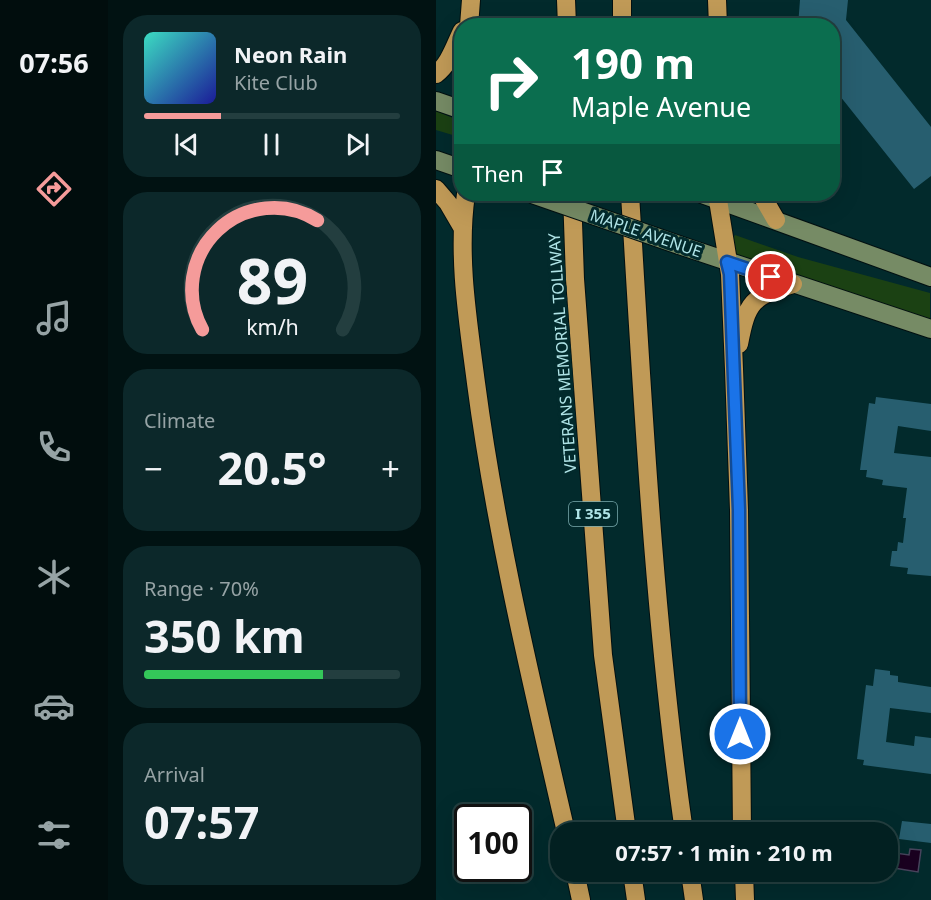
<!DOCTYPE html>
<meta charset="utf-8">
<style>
body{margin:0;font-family:"Noto Sans",sans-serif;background:#0c282a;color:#f1f3f6;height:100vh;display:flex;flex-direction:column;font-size:22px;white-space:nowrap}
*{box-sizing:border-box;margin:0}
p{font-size:20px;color:#96a3a5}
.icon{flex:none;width:33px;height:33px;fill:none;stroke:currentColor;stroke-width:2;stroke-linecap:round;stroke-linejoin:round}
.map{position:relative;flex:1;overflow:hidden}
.details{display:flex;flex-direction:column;gap:15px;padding:15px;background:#011212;width:328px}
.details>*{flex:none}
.hud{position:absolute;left:18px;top:18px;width:386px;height:183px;border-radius:24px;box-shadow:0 6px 24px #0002,0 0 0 2px #233e3f;background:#0b6e4f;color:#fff;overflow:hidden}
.speed{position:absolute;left:18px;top:804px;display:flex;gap:12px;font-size:30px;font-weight:700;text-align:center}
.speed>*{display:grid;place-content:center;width:78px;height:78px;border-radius:50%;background:#022021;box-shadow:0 6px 24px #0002,0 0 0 2px #233e3f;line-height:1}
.speed .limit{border:3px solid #111;border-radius:9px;background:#fff;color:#111}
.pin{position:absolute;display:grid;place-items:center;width:51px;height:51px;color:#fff;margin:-26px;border:3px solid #fff;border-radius:50%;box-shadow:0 2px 6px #0007}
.me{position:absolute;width:66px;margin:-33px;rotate:0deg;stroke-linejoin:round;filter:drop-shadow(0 0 4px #0008)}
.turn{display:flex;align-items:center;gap:21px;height:126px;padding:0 18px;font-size:27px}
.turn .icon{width:78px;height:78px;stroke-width:2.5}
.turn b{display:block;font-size:42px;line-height:51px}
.then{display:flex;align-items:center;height:57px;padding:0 18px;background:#0003;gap:12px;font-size:22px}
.big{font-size:45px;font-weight:700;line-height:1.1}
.details .tile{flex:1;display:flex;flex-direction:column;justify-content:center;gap:9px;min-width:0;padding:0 21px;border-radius:24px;background:#0c282a}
.details .dial{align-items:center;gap:0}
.dial svg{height:156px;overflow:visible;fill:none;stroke:#233e3f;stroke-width:7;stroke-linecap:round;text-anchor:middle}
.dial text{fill:#f1f3f6;stroke:none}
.song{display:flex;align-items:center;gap:18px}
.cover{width:72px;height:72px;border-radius:9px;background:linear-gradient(135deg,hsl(170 70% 55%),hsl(240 70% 35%))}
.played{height:6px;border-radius:3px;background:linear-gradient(90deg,#f59b9a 30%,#233e3f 30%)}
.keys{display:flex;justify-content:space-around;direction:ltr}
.heat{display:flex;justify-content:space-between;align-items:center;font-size:33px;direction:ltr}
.charge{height:9px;border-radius:4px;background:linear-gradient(90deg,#34c759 70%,#233e3f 0)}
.trip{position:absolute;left:114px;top:822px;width:348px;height:60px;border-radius:24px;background:#022021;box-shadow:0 6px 24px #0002,0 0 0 2px #233e3f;font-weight:700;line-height:60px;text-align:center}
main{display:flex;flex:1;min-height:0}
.tab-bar{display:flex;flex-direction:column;width:108px;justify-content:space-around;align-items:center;background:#010d0d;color:#96a3a5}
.tab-bar .icon{width:42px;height:42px}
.tab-bar .current{color:#f59b9a}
.tab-bar b{font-size:27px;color:#f1f3f6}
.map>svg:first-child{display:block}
.green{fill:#1b4113}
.water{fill:#1a0020;stroke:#47445c;stroke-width:1.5}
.building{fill:#275e6f}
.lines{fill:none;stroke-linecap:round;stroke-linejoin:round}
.major-casing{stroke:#031011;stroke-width:20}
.highway-casing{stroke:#031011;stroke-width:20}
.major{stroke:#768b65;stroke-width:18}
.highway{stroke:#c09a57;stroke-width:18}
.major-bridge-casing{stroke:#031011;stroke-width:20;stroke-linecap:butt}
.major-bridge{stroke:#768b65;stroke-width:18}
.route-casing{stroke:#114b97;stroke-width:15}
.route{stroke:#1a73e8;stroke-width:10}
.labels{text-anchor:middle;stroke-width:6;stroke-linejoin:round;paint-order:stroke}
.shield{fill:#022a2c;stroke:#7cacaf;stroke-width:1.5}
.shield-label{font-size:15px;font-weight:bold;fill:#b0e4e7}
.street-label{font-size:16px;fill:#b0e4e7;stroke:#022a2c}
</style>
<main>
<nav class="tab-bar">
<b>07:56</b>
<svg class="icon current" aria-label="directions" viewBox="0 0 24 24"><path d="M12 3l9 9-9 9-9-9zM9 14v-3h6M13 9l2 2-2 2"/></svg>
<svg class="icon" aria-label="music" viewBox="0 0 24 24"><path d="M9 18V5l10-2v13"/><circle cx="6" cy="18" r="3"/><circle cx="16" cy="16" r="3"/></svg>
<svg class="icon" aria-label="phone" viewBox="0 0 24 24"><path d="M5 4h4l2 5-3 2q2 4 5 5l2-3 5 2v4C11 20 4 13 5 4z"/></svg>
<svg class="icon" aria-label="climate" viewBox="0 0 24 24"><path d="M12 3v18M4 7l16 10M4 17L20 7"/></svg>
<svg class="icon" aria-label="car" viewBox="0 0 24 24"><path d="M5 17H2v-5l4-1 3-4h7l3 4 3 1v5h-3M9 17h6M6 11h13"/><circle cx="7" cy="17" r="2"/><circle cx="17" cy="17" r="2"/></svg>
<svg class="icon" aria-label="filters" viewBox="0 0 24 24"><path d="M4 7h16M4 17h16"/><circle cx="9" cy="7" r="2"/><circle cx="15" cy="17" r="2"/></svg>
</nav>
<section class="details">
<div class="tile">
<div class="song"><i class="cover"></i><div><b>Neon Rain</b><p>Kite Club</p></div></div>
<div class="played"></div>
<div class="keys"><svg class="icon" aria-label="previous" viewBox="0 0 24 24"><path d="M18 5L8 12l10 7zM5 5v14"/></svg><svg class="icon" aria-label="pause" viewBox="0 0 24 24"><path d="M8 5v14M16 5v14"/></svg><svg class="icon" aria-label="next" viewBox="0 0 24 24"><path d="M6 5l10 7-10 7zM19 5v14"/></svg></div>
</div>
<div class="tile dial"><svg viewBox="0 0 100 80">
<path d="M14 69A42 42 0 1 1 86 69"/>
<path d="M14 69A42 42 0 0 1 73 13" stroke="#f59b9a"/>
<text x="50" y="56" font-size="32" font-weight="700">89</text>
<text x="50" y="72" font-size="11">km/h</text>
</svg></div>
<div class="tile"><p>Climate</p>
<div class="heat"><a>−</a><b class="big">20.5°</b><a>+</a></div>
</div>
<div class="tile"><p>Range · 70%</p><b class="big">350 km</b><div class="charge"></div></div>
<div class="tile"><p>Arrival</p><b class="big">07:57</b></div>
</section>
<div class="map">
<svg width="495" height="900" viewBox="0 0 495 900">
<rect width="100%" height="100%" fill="#022a2c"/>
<path class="green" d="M0 111 17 118 20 136 0 130Z
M299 235 362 257 494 293V319L298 254 297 238Z"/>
<path class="water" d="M474 849 485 850 482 872 452 867V852L473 855Z"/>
<path class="building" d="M364 0H412L410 20 495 127V176L478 189 396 86V26H362Z
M440 397 495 404V431L462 426 458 453 495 457V576L471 574 472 568 454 566 456 551H461L462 542 467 543 470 518H467L471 488 446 485 447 480 430 477 431 470H424L433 403 439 404Z
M439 669 454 671V675L462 676V682L495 687V713L454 708 450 742 478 746 479 736 495 738V774L427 765 428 760 421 759 430 685 437 686Z
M466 821 495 824V843L463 839Z"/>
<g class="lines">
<defs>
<path id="major" d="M0 101 26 110
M0 160 26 169
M266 194 495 277
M243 245 495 329"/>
<path id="highway" d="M130 0 131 26
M186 0V26
M281 0 282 26
M33 26 35 0
M0 74C13 65 19 45 26 31
M0 189 12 203 26 227
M30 194C21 256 32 321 40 383 60 535 96 684 130 832
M136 194 139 279 167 655 191 832
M194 194C207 407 218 621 248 832
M283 194 282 200 294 274 298 369 303 510 306 832
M325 194 340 220
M303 344C311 302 316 296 357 284
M139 872 145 900
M196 872 200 900
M254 872 258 900
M308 872 309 900"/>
</defs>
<use href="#major" class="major-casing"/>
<use href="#highway" class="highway-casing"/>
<use href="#major" class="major"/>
<use href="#highway" class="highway"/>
<defs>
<path id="major-bridge" d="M96 194 243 245"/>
</defs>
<use href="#major-bridge" class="major-bridge-casing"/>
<use href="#major-bridge" class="major-bridge"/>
</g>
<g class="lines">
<defs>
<path id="route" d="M304 734 303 510 294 274 291 262 335 277"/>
</defs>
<use href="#route" class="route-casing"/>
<use href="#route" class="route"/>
</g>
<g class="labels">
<rect class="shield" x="133" y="502" width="48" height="24" rx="4.5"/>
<g class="shield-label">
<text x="157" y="519">I 355</text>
</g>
<g class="street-label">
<text transform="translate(210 233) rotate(19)" y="6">MAPLE AVENUE</text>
<text transform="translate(126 353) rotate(-94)" y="6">VETERANS MEMORIAL TOLLWAY</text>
</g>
</g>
</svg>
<div class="speed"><div class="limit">100</div></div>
<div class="pin" style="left:335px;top:277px;background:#d93025"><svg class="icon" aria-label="arrive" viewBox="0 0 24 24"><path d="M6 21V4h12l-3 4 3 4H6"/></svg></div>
<svg class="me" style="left:304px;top:734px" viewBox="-20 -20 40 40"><circle r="17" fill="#1a73e8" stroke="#fff" stroke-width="3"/><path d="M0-11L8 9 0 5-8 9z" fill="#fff"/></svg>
<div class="trip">07:57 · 1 min · 210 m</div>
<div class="hud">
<div class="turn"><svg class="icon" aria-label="right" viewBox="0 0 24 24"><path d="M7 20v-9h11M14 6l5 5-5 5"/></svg><div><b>190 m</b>Maple Avenue</div></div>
<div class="then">Then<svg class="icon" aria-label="arrive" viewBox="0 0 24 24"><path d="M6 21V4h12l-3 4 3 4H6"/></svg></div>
</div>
</div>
</main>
